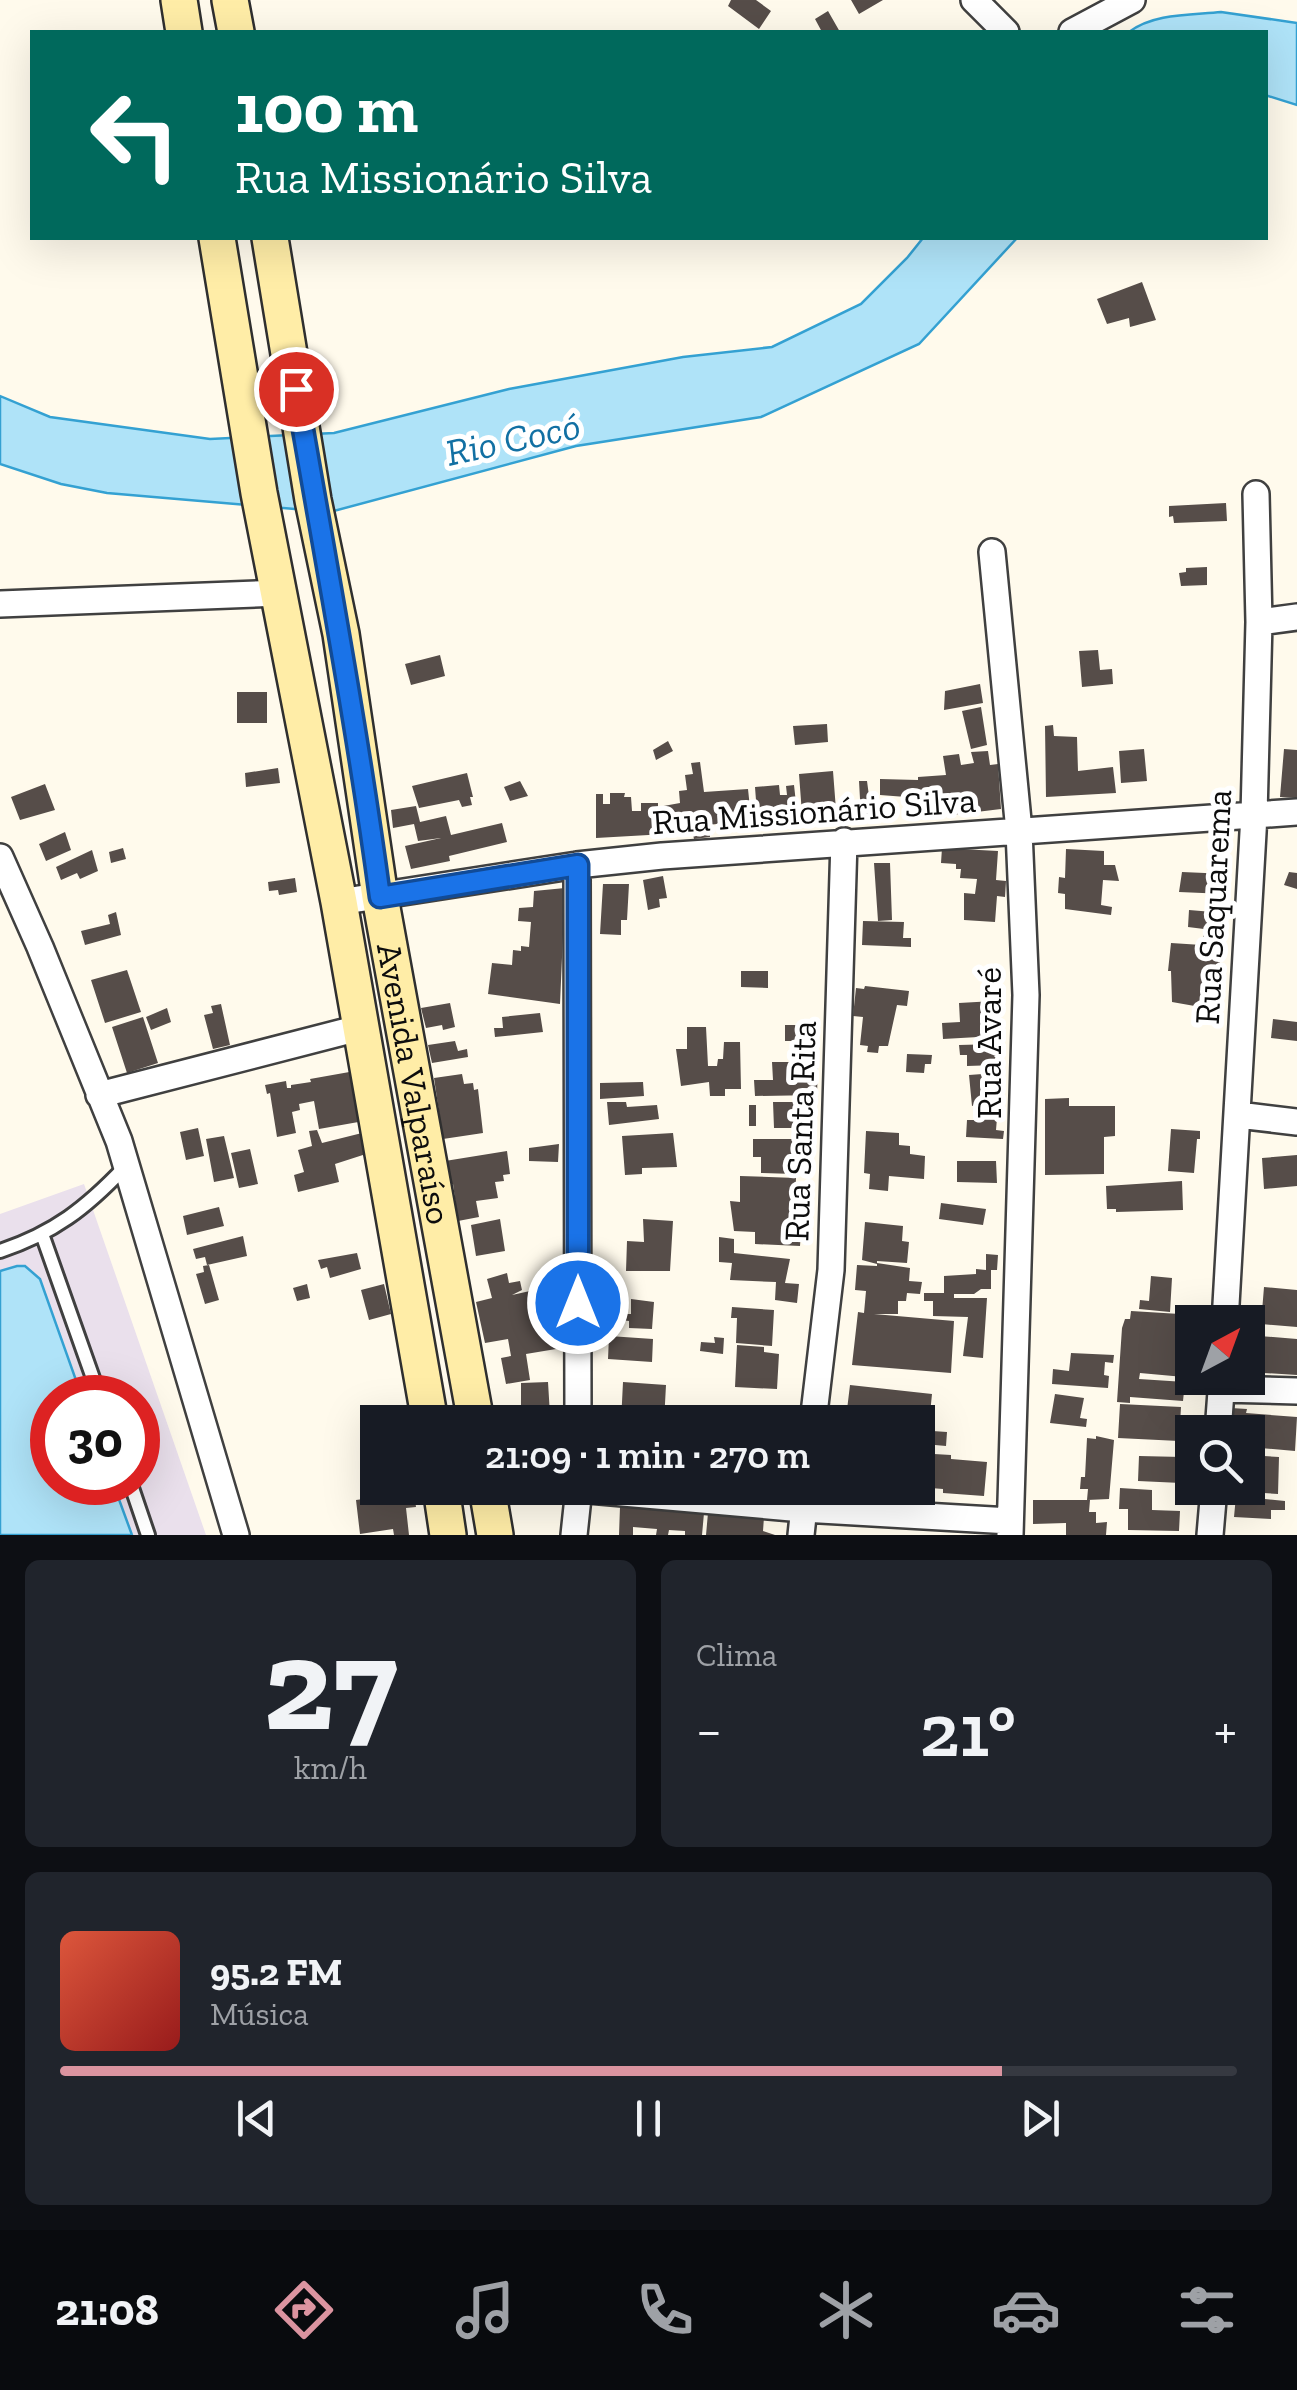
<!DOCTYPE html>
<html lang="pt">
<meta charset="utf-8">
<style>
body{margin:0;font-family:"Zilla Slab",serif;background:#20242c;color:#f1f3f6;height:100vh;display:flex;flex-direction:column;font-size:38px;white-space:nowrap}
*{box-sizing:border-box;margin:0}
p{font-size:32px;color:#9ea1a6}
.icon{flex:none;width:55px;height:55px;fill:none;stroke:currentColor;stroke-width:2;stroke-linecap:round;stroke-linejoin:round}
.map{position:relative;height:1535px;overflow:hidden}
.panel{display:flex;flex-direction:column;gap:25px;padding:25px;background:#0d0f14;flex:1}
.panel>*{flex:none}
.banner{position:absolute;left:30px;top:30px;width:1238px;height:210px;border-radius:0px;box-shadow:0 10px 40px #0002;background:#00695c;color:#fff;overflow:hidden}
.needle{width:65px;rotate:41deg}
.controls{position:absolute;left:1175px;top:1305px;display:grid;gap:20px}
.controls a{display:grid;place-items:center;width:90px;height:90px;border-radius:0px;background:#171b24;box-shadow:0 10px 40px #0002;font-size:50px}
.speed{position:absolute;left:30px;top:1375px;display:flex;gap:20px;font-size:50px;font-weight:700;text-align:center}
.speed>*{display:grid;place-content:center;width:130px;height:130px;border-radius:50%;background:#171b24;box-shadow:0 10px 40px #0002;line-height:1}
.speed .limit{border:15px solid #d22;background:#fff;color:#111}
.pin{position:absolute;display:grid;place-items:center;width:85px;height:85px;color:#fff;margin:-42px;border:5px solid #fff;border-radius:50%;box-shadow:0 2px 10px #0007}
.me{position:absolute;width:110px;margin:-55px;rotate:0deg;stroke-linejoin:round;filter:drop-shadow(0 0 8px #0008)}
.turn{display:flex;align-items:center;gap:35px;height:210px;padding:0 40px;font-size:45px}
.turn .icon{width:130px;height:130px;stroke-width:2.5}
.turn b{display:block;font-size:70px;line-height:85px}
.big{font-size:75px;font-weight:600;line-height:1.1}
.panel .widget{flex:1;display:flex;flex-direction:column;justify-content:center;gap:15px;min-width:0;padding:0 35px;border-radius:15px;background:#20242c}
.panel .dial{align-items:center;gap:0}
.dial b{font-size:130px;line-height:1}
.song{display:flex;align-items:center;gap:30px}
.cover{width:120px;height:120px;border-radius:15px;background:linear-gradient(135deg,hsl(10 70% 55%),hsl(0 70% 35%))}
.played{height:10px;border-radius:5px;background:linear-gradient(90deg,#db94a0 80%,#363941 80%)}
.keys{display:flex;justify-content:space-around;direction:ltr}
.heat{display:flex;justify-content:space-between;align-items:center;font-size:55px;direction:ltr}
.panel .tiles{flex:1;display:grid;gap:25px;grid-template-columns:1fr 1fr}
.widget:last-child{grid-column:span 2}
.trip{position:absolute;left:360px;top:1405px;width:575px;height:100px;border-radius:0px;background:#171b24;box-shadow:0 10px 40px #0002;font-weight:600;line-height:100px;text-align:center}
.dock{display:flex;height:160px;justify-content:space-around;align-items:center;background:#090b0e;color:#9ea1a6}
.dock .icon{width:70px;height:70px}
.dock .active{color:#db94a0}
.dock b{font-size:45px;color:#f1f3f6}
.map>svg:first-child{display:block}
.industrial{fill:#eae0ec;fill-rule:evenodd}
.water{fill:#afe3f8;stroke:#34a1d2;stroke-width:2.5}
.building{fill:#564d49}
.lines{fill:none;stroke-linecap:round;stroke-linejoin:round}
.service-casing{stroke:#404040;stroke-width:18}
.minor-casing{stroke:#404040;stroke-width:30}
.secondary-casing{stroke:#2f2f2f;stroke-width:40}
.service{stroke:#fff;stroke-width:12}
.minor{stroke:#fff;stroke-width:25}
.secondary{stroke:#ffeda7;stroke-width:35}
.route-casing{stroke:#114b97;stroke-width:25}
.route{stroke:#1a73e8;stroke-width:18}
.labels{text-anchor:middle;stroke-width:10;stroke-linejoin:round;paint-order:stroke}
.street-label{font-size:35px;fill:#0d0d0d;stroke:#fff}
.water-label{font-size:38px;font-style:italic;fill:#1270a3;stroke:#fff}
</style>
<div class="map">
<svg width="1297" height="1535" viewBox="0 0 1297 1535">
<rect width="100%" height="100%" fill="#fffaec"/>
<path class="industrial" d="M84 1184 206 1535H0V1214ZM52 1398H138V1482H52Z"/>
<path class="water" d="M1221 12 1297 23V105L1265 95V32H1129C1153 13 1192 15 1221 12Z
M923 238H1017L919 344 761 417 576 446 330 512 107 493 61 484 0 464V396L50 417 210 439 334 433 509 389 683 357 772 347 861 304 907 258Z
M17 1266H25L40 1279 82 1397 52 1398V1482L113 1483 132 1535H0V1271Z"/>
<path class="building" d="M731 0H756L771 11 759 29 728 6Z
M851 0H883L859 14Z
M828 11 840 32H822L815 19Z
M1142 282 1156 320 1130 327 1129 318 1107 324 1097 299Z
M1226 503 1227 521 1174 523 1173 516 1169 517V506Z
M1207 567V585L1181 586 1179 573 1186 572V568Z
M1098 650 1100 670 1112 669 1113 684 1082 687 1079 651Z
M440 655 445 676 411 685 405 664Z
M980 684 983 703 944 710 945 691Z
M237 692H267V723H237Z
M981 707 987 745 971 749 962 711Z
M827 724 828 742 795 745 793 726Z
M1053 725 1054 736 1077 737 1078 771 1113 767 1116 793 1046 797 1045 726Z
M668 741 673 751 656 760 653 750Z
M1144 749 1147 781 1121 783 1119 751Z
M1284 749 1297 750V798L1280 797Z
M988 751 990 765 998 764 1001 809 952 815 951 808 919 811V798L880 795V779L918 780V777L946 775 943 756 959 754 961 765 974 763 971 752Z
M700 762 704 792 748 789 752 827 733 828 732 822 709 825 710 837 694 839 692 830 669 832 667 817 666 834 596 838V794H603V804H610V793H625L624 797H631L632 811H641V803H658V807L680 803 679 791 687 790 685 775 693 774 691 763Z
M278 768 280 783 246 787 245 773Z
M833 771 836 810 802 814 799 774Z
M467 773 473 797H470L472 805 462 807 459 800 419 808 412 786Z
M520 781 528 796 510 801 504 787Z
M859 781H867L869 796 876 797 877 816 861 817Z
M45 784 55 810 20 820 11 797Z
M779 785 780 795H787L786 786 794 785 798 821 758 827 755 787Z
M416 806 420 822 446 816 451 835 502 823 507 842 449 856 450 861 411 869 405 846 441 838 418 841 414 824 393 828 391 810Z
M65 832 71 850 46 861 39 844Z
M123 848 126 859 111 863 109 852Z
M942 848 998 851 996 880 1006 881 1005 897 997 896 995 922 964 920V893L975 894 977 879 960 878 961 869H956V864L941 863Z
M1066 849 1104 851V865H1115L1119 881 1103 880 1101 905 1112 907 1111 915 1065 909V894L1058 893 1059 877 1065 878Z
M92 850 98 871 80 879 77 873 61 880 56 867Z
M874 863H890L892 920 878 921Z
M1182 872 1228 874 1226 894 1179 892Z
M1289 872 1297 873V889L1284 885Z
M663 876 667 898 659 899 660 907 648 910 643 880Z
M295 878 297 892 279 895 278 890 269 891 268 882Z
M603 884H629L627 920H621V935L600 934Z
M565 888 560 1004 488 994 492 963 512 965 513 950 521 951V946L529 947 531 922 518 921 519 908 533 907 534 891Z
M1189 910 1225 913 1219 971H1208L1206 1008 1172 1002 1171 971H1168L1171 943 1202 945 1204 929 1188 927Z
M116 912 121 935 85 945 81 931 110 924 108 915Z
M863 921 904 922 903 938H911V947L862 945Z
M127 970 141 1012 105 1023 91 980Z
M741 971H768V988L741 987Z
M865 986 909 991 907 1006 897 1005 888 1046H879L878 1053 867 1052 868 1046 860 1045 863 1017 853 1016 856 988 864 989Z
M994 1001 996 1036 943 1039 942 1023 960 1022 959 1003Z
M450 1003 455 1027 443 1030 442 1025 426 1028 421 1008Z
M221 1004 230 1045 213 1049 204 1015 213 1013 211 1006Z
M167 1008 171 1022 151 1030 146 1017Z
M540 1013 543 1032 495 1037 494 1028H503L502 1017Z
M143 1017 158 1063 127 1073 112 1027Z
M1273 1019 1297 1022V1041L1271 1038Z
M785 1025H810V1041H785Z
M687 1027H706L708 1066H717L718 1059H723L724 1042H740L741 1089H725V1096H710L709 1082 681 1086 676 1049H687Z
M455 1041 458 1051 467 1049 468 1057 432 1063 428 1045Z
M996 1044 997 1065 967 1066V1055H960L959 1045Z
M796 1045 810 1047 809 1062H818L817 1095 755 1096 754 1080H773L772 1062H796Z
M907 1054 932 1055 931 1064H925L924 1073 906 1072Z
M355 1071 364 1121 319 1129 314 1101 299 1104 300 1110 292 1112 296 1133 277 1137 270 1093 267 1094 265 1085 286 1081 287 1088H291V1085L311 1082 310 1079Z
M996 1073 997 1091 983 1092 982 1106H998L996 1130 1004 1131 1003 1139 966 1137 967 1120H974L975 1105 972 1106 969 1075Z
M462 1074 464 1084 473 1083 474 1090 478 1089 483 1133 443 1139 434 1078Z
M643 1082 644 1096 600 1099V1083Z
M1069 1098V1106H1115V1136L1104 1137V1174L1045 1175V1099Z
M607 1102H626L627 1107 657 1105 659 1119 609 1125Z
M773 1102H805V1128H774Z
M749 1105H756V1126H749Z
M198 1128 204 1156 186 1160 180 1132Z
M1171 1129 1200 1131V1139H1197L1194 1173 1168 1171Z
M317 1130 322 1143 362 1133 366 1154 335 1164 339 1182 298 1192 294 1175 304 1172 298 1150 312 1146 309 1131Z
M866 1131 899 1133V1145L910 1146V1154L925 1156 924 1179 889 1176 888 1191 869 1189 870 1174 864 1173Z
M673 1133 677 1167 642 1168V1174L625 1175 622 1136Z
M224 1136 234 1178 214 1182 206 1139Z
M753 1139H796L795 1174 761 1173V1157H753Z
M559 1144 558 1162 529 1161V1148Z
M250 1149 258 1184 239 1188 231 1153Z
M507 1151 510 1174 503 1175 504 1181 495 1182 498 1198 476 1201 479 1217 458 1221 453 1184H449L445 1161Z
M1297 1155V1186L1264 1189 1262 1158Z
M957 1161H996L997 1183 957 1182Z
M740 1176 796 1178 795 1203H803L800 1246 755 1244V1232L734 1231 730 1201 740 1202Z
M1182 1181 1183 1210 1116 1212V1209H1107L1106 1186Z
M941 1203 986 1209 983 1225 939 1219Z
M219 1207 224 1226 187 1235 183 1216Z
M500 1219 505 1251 476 1256 471 1225Z
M643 1219 673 1221 670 1271H626L627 1241 644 1242Z
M865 1222 903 1226 902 1241 909 1242 907 1263 877 1261V1264L862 1260Z
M243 1236 247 1256 207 1265 205 1257 196 1259 193 1249Z
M719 1237 734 1239V1253L790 1259 785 1283 799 1284 797 1303 775 1300 776 1282 730 1280 732 1263 719 1262Z
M357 1253 361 1269 330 1278 327 1267 321 1269 318 1260Z
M986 1254 998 1255 997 1270H991V1289H981L974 1294H954V1298H987L983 1358 963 1356 968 1317 933 1316V1301H924V1293H944V1276L976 1274V1269L986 1270Z
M877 1263 910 1268 909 1281 922 1282 920 1294 907 1293 906 1301H898V1314H874L954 1321 951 1373 852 1365 858 1312 864 1313 866 1291 855 1290 857 1265 877 1266Z
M209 1265 219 1300 205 1304 196 1274 204 1272 203 1266Z
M507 1273 509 1283 520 1281 522 1290 512 1295 530 1291 541 1325 555 1323 556 1332 560 1331 562 1348 526 1354 530 1380 506 1384 501 1358 511 1356 508 1339 485 1343 476 1302 492 1298 487 1279Z
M1151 1276 1172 1278 1170 1312 1139 1309 1140 1300 1149 1301Z
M307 1284 310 1298 297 1301 293 1288Z
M384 1284 391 1314 369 1320 361 1290Z
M1264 1287 1297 1290V1327L1261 1324Z
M631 1299 654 1302 652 1329 629 1328V1321L621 1320V1314H631Z
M732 1307 774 1310 772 1346 736 1343 737 1318H731Z
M1131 1311 1196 1315V1322H1192V1358L1185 1359 1184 1377 1140 1373 1139 1379 1185 1382 1183 1401 1130 1397V1403L1117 1402 1122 1328 1125 1319H1130Z
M609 1336 653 1339 652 1362 608 1359Z
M1259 1336 1297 1339V1375L1248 1372V1344L1258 1345Z
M714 1337 724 1338 723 1354 700 1351 701 1342 715 1343Z
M737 1345 764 1347V1352L779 1354 777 1389 735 1387Z
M1071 1353 1114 1355 1113 1363 1105 1362 1104 1375 1109 1376 1108 1388 1052 1384 1053 1369 1069 1371Z
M548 1382 550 1415 521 1416V1383Z
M623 1382 666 1385 664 1422H621Z
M850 1385 932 1394 929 1424 846 1418Z
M1055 1394 1084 1398 1080 1418 1087 1419 1086 1427 1050 1423Z
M1120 1404 1181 1407 1179 1441 1118 1438Z
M1231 1408 1247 1409 1246 1413 1297 1417 1295 1451 1248 1447V1432H1237V1429L1230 1428Z
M918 1430 947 1432 946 1446 935 1445 934 1454 951 1455V1459L987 1462 984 1496 943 1493V1489L918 1487Z
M1096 1436 1114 1440 1109 1499 1087 1500 1088 1489H1080L1081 1477H1085L1087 1438 1096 1439Z
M1248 1455 1279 1457 1278 1494 1247 1492Z
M1139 1456 1182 1457 1181 1483 1138 1481Z
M1120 1488 1152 1490V1510L1180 1511 1179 1531 1128 1530V1509H1119Z
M414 1492 416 1507 406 1508 409 1535H394L393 1529 360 1534 356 1500Z
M1236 1496 1285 1501V1510H1271V1519L1234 1517Z
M1033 1500H1090L1089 1512H1096V1523L1107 1522 1106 1535H1066V1523L1033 1524Z
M620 1507 704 1513 702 1535H685V1531L669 1530 668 1535H656L657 1529 633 1527V1535H619Z
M708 1513 764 1517 763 1531 775 1535H706Z"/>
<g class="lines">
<defs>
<path id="service" d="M42 1234 100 1398
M0 1251C54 1233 86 1208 125 1167
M130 1482 148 1535"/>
<path id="minor" d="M974 0 1006 32
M1072 32 1132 0
M992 552 1019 831 1026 995 1010 1535
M0 604 280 593
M1259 622 1297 617
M0 857 40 947 119 1141 236 1535
M577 865 578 1422
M339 902 577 865 662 856 1297 812
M99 1095 359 1028
M1238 1115 1297 1122
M1225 1322 1254 815 1259 622 1256 494
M1221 1389 1297 1391
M813 1422 831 1270 844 841
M1218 1432 1222 1378
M566 1488 803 1509 1010 1521
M574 1535 579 1488
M801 1535 806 1488
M1210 1535 1214 1488"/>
<g id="secondary">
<path d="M179 0 184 32"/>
<path d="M230 0 236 32"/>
<path d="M217 238 259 493 339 902 430 1422"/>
<path id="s1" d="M270 238 313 500 341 634 380 897 476 1422"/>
<path d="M441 1488 448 1535"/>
<path d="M487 1488 495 1535"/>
</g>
</defs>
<use href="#service" class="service-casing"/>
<use href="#minor" class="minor-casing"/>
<use href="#secondary" class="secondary-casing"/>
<use href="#service" class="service"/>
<use href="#minor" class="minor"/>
<use href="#secondary" class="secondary"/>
</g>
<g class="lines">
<defs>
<path id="route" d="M296 389C325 558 357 726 380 897L578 865V1303"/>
</defs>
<use href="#route" class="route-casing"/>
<use href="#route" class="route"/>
</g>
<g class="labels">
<g class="street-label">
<text transform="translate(814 811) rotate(-4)" y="12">Rua Missionário Silva</text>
<text transform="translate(1213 907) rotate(-87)" y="12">Rua Saquarema</text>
<text transform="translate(989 1043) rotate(-90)" y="12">Rua Avaré</text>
<text dy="12" stroke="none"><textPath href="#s1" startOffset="858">Avenida Valparaíso</textPath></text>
<text transform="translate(800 1131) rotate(-88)" y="12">Rua Santa Rita</text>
</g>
<g class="water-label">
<text transform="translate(513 439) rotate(-12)" y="13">Rio Cocó</text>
</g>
</g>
</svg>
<div class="controls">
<a><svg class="needle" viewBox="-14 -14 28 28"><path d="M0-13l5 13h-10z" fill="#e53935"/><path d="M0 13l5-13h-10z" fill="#9ea1a6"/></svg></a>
<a><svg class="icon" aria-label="search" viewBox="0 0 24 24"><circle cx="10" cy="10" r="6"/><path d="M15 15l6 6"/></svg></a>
</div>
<div class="speed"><div class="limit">30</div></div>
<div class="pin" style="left:296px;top:389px;background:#d93025"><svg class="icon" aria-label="arrive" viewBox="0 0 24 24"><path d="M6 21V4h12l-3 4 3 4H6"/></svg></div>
<svg class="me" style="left:578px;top:1303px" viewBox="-20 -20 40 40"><circle r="17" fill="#1a73e8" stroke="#fff" stroke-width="3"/><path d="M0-11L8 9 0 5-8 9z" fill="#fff"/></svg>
<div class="trip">21:09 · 1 min · 270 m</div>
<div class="banner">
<div class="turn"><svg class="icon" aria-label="left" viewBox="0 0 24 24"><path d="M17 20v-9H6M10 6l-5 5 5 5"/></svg><div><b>100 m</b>Rua Missionário Silva</div></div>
</div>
</div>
<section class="panel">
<div class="tiles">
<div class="widget dial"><b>27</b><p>km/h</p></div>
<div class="widget"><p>Clima</p>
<div class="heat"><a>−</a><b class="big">21°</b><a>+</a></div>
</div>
<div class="widget">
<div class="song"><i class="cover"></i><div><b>95.2 FM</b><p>Música</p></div></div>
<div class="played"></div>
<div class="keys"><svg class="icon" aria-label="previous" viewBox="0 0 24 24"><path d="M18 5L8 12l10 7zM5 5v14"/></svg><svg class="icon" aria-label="pause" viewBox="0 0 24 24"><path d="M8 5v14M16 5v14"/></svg><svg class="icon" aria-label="next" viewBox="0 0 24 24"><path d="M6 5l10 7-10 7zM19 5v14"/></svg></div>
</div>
</div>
</section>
<nav class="dock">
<b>21:08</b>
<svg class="icon active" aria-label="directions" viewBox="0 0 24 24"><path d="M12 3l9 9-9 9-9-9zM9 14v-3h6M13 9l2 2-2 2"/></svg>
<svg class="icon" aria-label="music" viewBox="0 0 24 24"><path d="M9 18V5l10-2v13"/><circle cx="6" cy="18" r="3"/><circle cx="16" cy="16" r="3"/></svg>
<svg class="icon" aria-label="phone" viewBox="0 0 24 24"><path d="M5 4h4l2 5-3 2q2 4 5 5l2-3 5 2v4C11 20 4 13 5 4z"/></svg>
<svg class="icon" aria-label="climate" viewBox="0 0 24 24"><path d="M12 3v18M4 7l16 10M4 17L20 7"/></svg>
<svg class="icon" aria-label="car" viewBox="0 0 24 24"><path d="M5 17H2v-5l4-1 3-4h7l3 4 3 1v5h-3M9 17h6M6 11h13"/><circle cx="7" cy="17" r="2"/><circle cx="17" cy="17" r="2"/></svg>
<svg class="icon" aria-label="filters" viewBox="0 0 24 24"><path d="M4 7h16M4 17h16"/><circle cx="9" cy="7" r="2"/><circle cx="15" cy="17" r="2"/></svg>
</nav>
